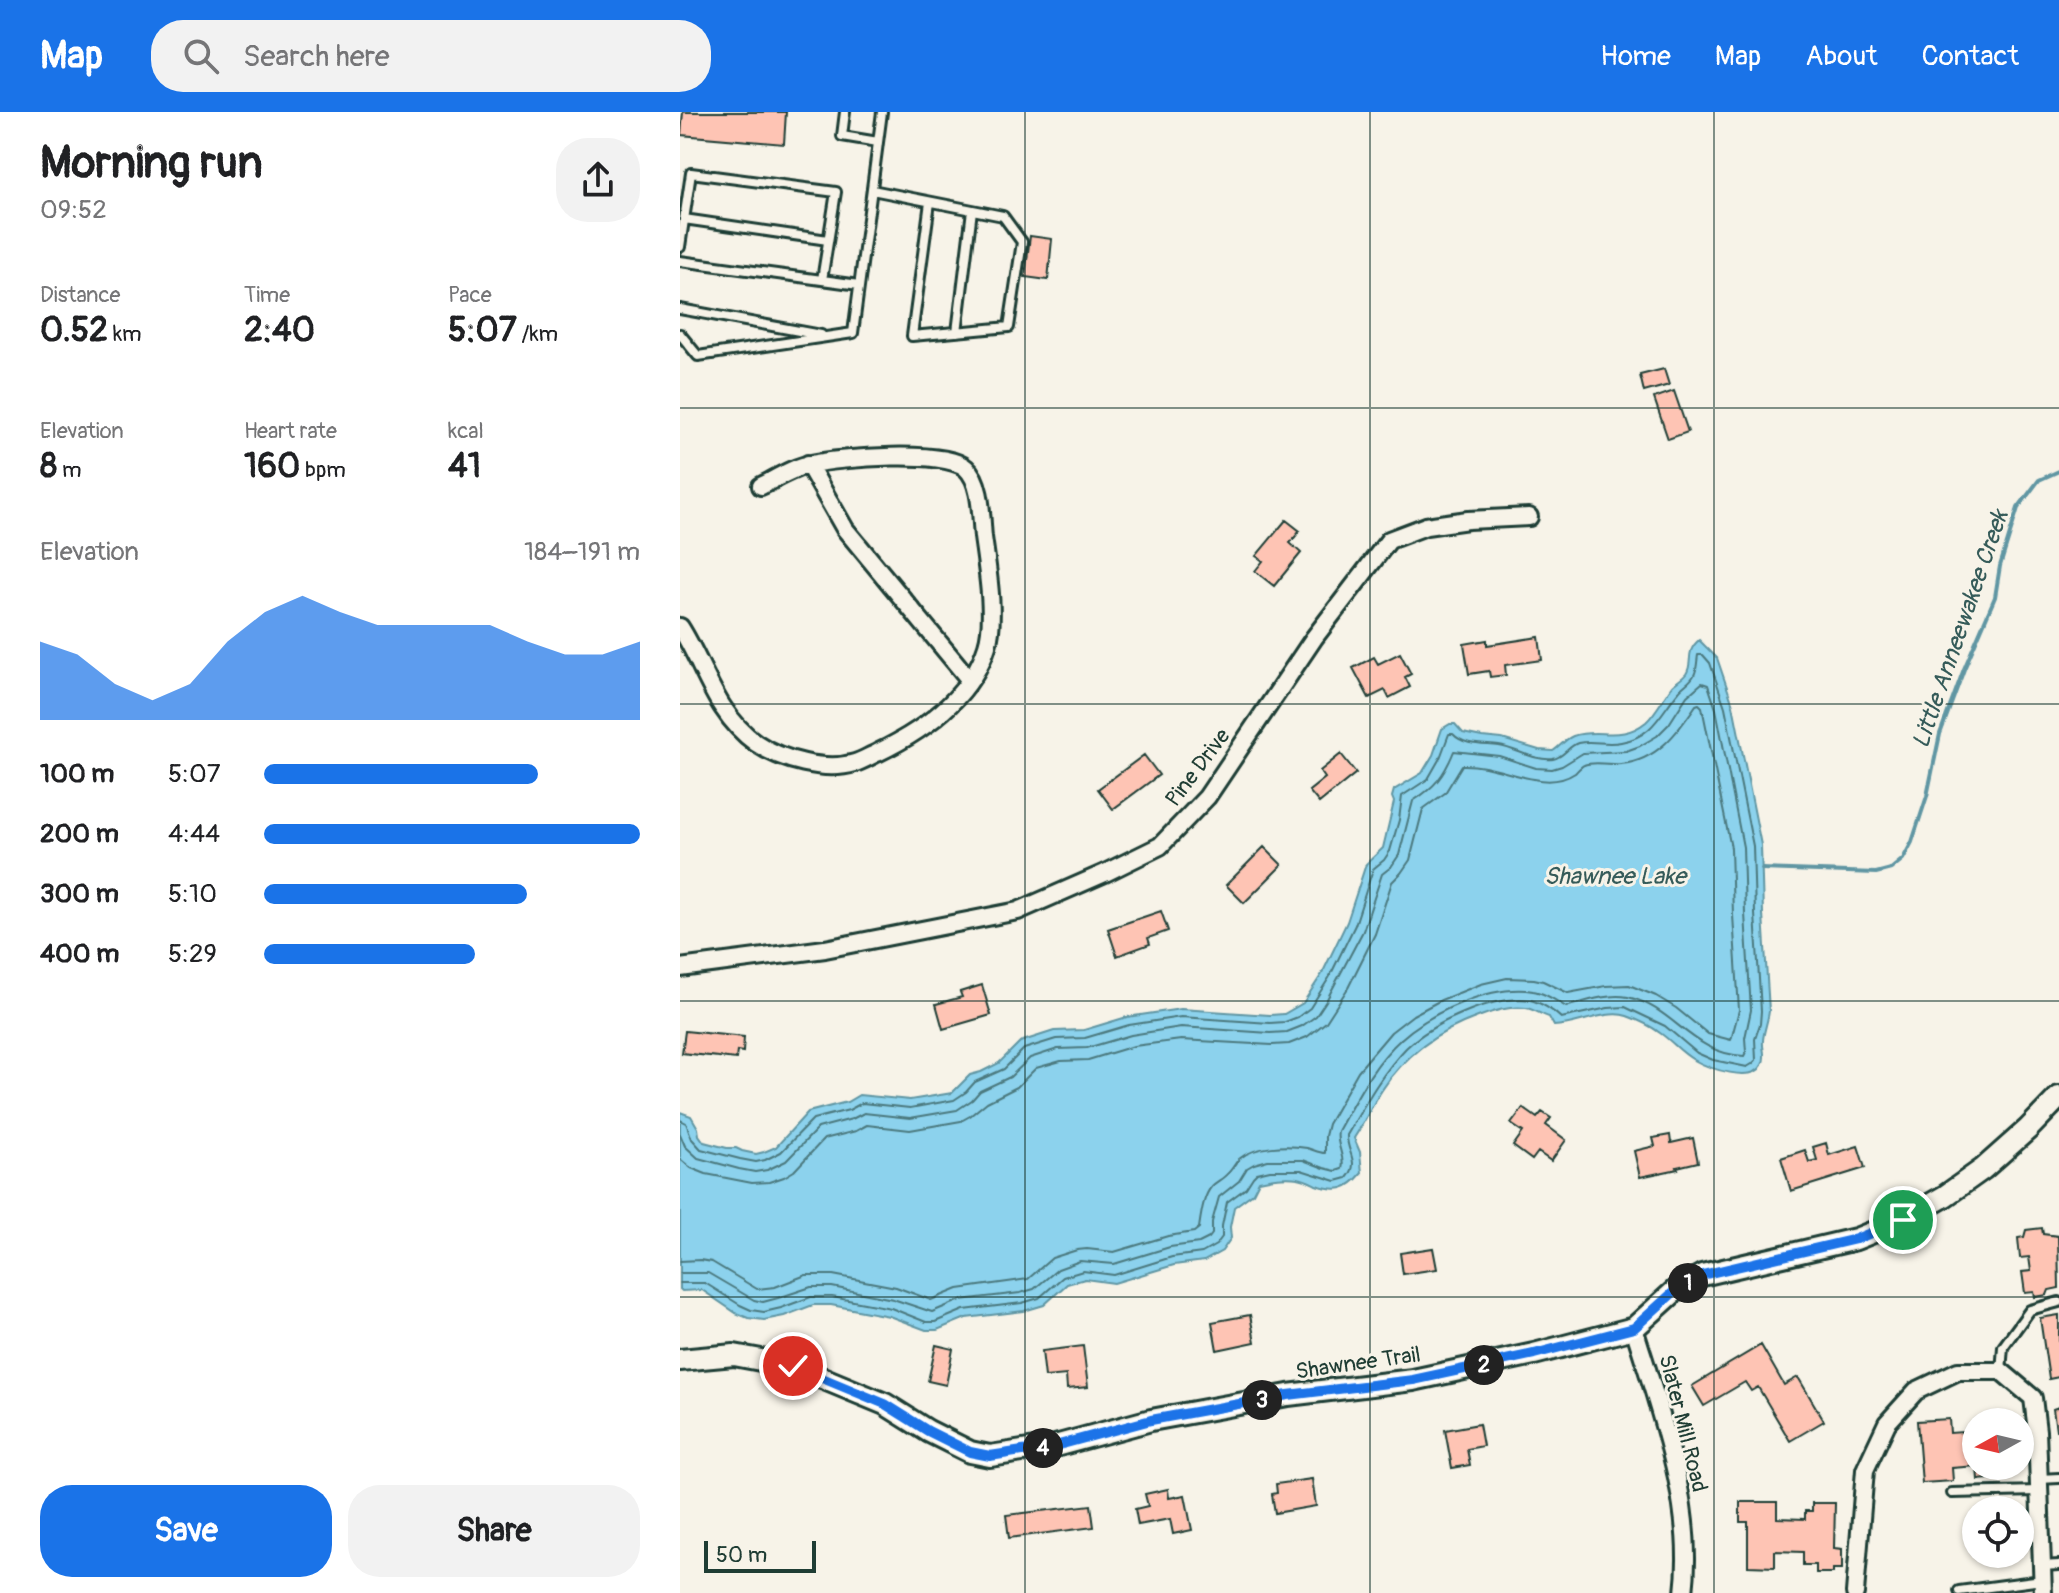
<!DOCTYPE html>
<html lang="en">
<head>
<meta charset="utf-8">
<style>
	body { margin:0; font-family:Pangolin,sans-serif; background:#f2f2f2; color:#202124; height:100vh; display:flex; flex-direction:column; font-size:30px; white-space:nowrap }
	* { box-sizing:border-box; margin:0 }
	p { font-size:26px; color:#757577 }
	.icon { flex:none; width:44px; height:44px; fill:none; stroke:currentColor; stroke-width:2; stroke-linecap:round; stroke-linejoin:round }
	.map { position:relative; flex:1; overflow:hidden }
	.side { display:flex; flex-direction:column; background:#fff; width:680px }
	.side>* { flex:none }
	.needle { width:52px; rotate:262deg }
	.fabs { position:absolute; left:1282px; top:1296px; display:grid; gap:16px }
	.fabs a { display:grid; place-items:center; width:72px; height:72px; border-radius:50%; background:#fff; box-shadow:0 2px 6px #0004; font-size:40px }
	.scale { position:absolute; left:24px; bottom:20px; width:112px; box-sizing:border-box; padding-left:8px; border:4px solid #1f3d34; border-top:0; font-size:22px; line-height:28px; white-space:nowrap; color:#1f3d34; -webkit-text-stroke:6px #f7f3e8; paint-order:stroke }
	.pin { position:absolute; display:grid; place-items:center; width:68px; height:68px; color:#fff; margin:-34px; border:4px solid #fff; border-radius:50%; box-shadow:0 2px 8px #0007 }
	.km { position:absolute; width:40px; height:40px; margin:-20px; border-radius:50%; background:#222; color:#fff; font-size:22px; line-height:40px; text-align:center }
	.round { display:grid; place-items:center; flex:none; width:84px; height:84px; border-radius:32px; background:#f2f2f2 }
	.head { display:flex; align-items:center; justify-content:space-between; height:136px; padding:0 40px }
	h1 { font-size:44px; font-weight:800; line-height:60px }
	.figures { display:grid; grid-template-columns:repeat(3,1fr); gap:12px; height:136px; padding:8px 40px }
	.figures div { display:grid; align-content:center }
	.figures b { font-size:34px; font-weight:800 }
	.figures small { font-size:22px; font-weight:400 }
	.figures p { font-size:22px }
	.chart { height:224px; padding:16px 40px }
	.chart p { display:flex; justify-content:space-between }
	.chart svg { width:100%; height:144px; margin-top:8px; fill:#1a73e8; opacity:.7 }
	.primary-button { display:flex; gap:16px; margin-top:auto; padding:16px 40px }
	.primary-button a { flex:1; height:92px; border-radius:32px; background:#1a73e8; color:#fff; font-size:32px; font-weight:800; line-height:92px; text-align:center }
	.primary-button a+a { background:#f2f2f2; color:#202124 }
	ul { padding:0 40px; list-style:none; font-size:26px }
	li { display:grid; grid-template-columns:128px 96px 1fr; align-items:center; height:60px }
	li i { height:20px; border-radius:10px; background:#1a73e8 }
	header { display:flex; align-items:center; gap:48px; box-sizing:border-box; height:112px; padding:0 40px; background:#1a73e8; color:#fff }
	header strong { font-size:38px }
	nav { display:flex; gap:44px; margin-inline-start:auto; font-size:28px }
	.search { width:560px; height:72px; background:#f2f2f2; display:flex; align-items:center; gap:20px; box-sizing:border-box; padding:0 28px; border-radius:32px; color:#757577; font-size:30px }
	main { display:flex; flex:1; min-height:0 }
	.map>svg:first-child { display:block }
	.water { fill:#8cd2ed; stroke:#6096a3; stroke-width:2 }
	.lines { fill:none; stroke-linecap:round; stroke-linejoin:round }
	.shore { stroke:#4b797e; stroke-width:2 }
	.stream { stroke:#6096a3; stroke-width:4 }
	.building { fill:#fec4b4; stroke:#1f3d34; stroke-width:2 }
	.service-casing { stroke:#1f3d34; stroke-width:14 }
	.minor-casing { stroke:#1f3d34; stroke-width:22 }
	.tertiary-casing { stroke:#1f3d34; stroke-width:26 }
	.service { stroke:#f7f3e8; stroke-width:8 }
	.minor { stroke:#f7f3e8; stroke-width:16 }
	.tertiary { stroke:#f7f3e8; stroke-width:20 }
	.route-casing { stroke:#fff; stroke-width:16 }
	.route { stroke:#1a73e8; stroke-width:10 }
	.grid { fill:none; stroke:#1f3d34; stroke-width:2; stroke-opacity:0.55 }
	.labels { text-anchor:middle; stroke-width:6; stroke-linejoin:round; paint-order:stroke }
	.street-label { font-size:22px; fill:#1f3d34; stroke:#f7f3e8 }
	.water-label { font-size:24px; font-style:italic; fill:#355b59; stroke:#f7f3e8 }
</style>
</head>
<body>
<header>
<strong>Map</strong>
<div class="search"><svg class="icon" aria-label="search" viewBox="0 0 24 24"><circle cx="10" cy="10" r="6"/><path d="M15 15l6 6"/></svg>Search here</div>
<nav><a>Home</a><a>Map</a><a>About</a><a>Contact</a></nav>
</header>
<main>
<section class="side">
<div class="head"><div><h1>Morning run</h1><p>09:52</p></div><a class="round"><svg class="icon" aria-label="share" viewBox="0 0 24 24"><path d="M12 15V3M7 8l5-5 5 5M5 13v7h14v-7"/></svg></a></div>
<div class="figures">
<div><p>Distance</p><b>0.52<small> km</small></b></div>
<div><p>Time</p><b>2:40</b></div>
<div><p>Pace</p><b>5:07<small> /km</small></b></div>
</div>
<div class="figures">
<div><p>Elevation</p><b>8<small> m</small></b></div>
<div><p>Heart rate</p><b>160<small> bpm</small></b></div>
<div><p>kcal</p><b>41</b></div>
</div>
<div class="chart"><p><span>Elevation</span>184–191 m</p>
<svg viewBox="0 0 160 44" preserveAspectRatio="none"><path d="M0 44V20L10 24L20 33L30 38L40 33L50 20L60 11L70 6L80 11L90 15L100 15L110 15L120 15L130 20L140 24L150 24L160 20V44z"/></svg>
</div>
<ul>
<li><b>100 m</b>5:07<i style="width:73%"></i></li>
<li><b>200 m</b>4:44<i style="width:100%"></i></li>
<li><b>300 m</b>5:10<i style="width:70%"></i></li>
<li><b>400 m</b>5:29<i style="width:56%"></i></li>
</ul>
<div class="primary-button"><a>Save</a><a>Share</a></div>
</section>
<div class="map">
<svg width="1379" height="1481" viewBox="0 0 1379 1481">
	<rect width="100%" height="100%" fill="#f7f3e8"/>
	<filter id="ink" filterUnits="userSpaceOnUse"><feTurbulence type="fractalNoise" baseFrequency=".0125" numOctaves="2"/><feDisplacementMap in="SourceGraphic" scale="16" xChannelSelector="R" yChannelSelector="G"/><feConvolveMatrix kernelMatrix="1 2 1 2 8 2 1 2 1" color-interpolation-filters="sRGB"/></filter>
	<g filter="url(#ink)">
		<path class="water" d="M1019 528 1037 546 1053 593 1081 733 1083 802 1089 899C1088 909 1083 921 1083 929 1082 937 1087 945 1082 953 1073 972 1028 956 1014 948 1001 941 992 929 980 921 971 914 958 908 947 904 926 897 896 914 874 914L869 905C861 903 854 897 846 896 829 894 814 899 798 905 759 919 725 942 702 978 692 993 684 1011 674 1026L680 1040 682 1061C668 1078 658 1080 636 1073 630 1070 625 1067 618 1066 605 1064 592 1066 579 1069L573 1081 554 1095 550 1115 551 1126 542 1139 524 1149 494 1153 434 1171 405 1167 387 1172 364 1193 344 1199 286 1206 257 1218H246L209 1204 151 1193H133L104 1204 84 1208 68 1206 56 1201 22 1178 2 1179 0 1177V1000L11 1004 18 1016 19 1023 24 1030 47 1036H56L62 1039 76 1042 84 1040 96 1035 128 1000 167 990 179 983 230 988 272 981 290 963 301 960 319 951 340 930 374 919 404 918 447 905 501 897 590 903 604 902 623 891 642 862 667 810 686 752 703 736 714 690 712 685 714 678 742 661 753 643 762 617 770 612H775L783 621 802 625 822 627 859 638 873 639C880 635 885 627 893 624 919 615 940 631 966 610 977 600 983 586 992 574 996 570 1002 567 1006 562 1014 550 1004 541 1019 528Z"/>
		<g class="lines">
			<path class="shore" d="M0 1008 6 1011 12 1027 21 1037 60 1047 76 1050 85 1048 101 1040 133 1007 169 998 182 991 230 996 274 988 286 980 295 970 324 957 344 937 376 927 405 926 449 913 501 905 590 911 605 910 618 905 630 896 649 866 675 813 693 757 704 748 710 739 719 708 722 684 748 667 760 646 769 622H773C784 634 804 632 819 634 837 637 854 649 873 647 884 645 888 634 898 631 912 628 927 633 941 630 973 625 981 600 999 579 1004 572 1012 570 1015 561 1017 556 1017 549 1018 543H1023L1030 551 1045 595 1073 734 1075 802 1081 899 1080 912 1075 927 1076 948 1072 952 1067 955 1033 948 1017 941 985 914 945 895 928 896 881 906C874 899 860 890 850 888 813 883 752 911 726 936 701 962 685 992 667 1023 666 1040 681 1050 667 1066L656 1069 621 1058H590L577 1061 573 1065 566 1076 547 1090 542 1114V1125L536 1133 522 1141 492 1145 434 1163 403 1159 383 1165 359 1186 342 1191 284 1198 255 1210H246L211 1196 152 1185H131L101 1196 84 1200 71 1198 60 1193 25 1171H0
				M0 1022 5 1034 18 1046 59 1057 75 1060 87 1058 106 1049 138 1016 172 1007 184 1001 230 1006 277 998 292 988 300 979 330 965 350 946 378 937 407 936 451 923 501 915 590 921 607 920 622 914 636 904 646 889 683 819 702 762 711 755 719 743 733 689C755 675 764 664 774 639L819 644 856 656 872 657 882 654 903 641 946 639 960 634 977 624 989 612 1007 584 1022 571 1028 573 1036 597 1063 735 1065 802 1071 898 1065 926 1066 940 1064 944C1012 942 994 896 948 885 928 881 904 890 886 895 877 889 863 880 853 879 812 872 751 900 721 927 693 952 676 987 658 1019 655 1033 666 1044 662 1057L656 1059 644 1056 623 1048H588L574 1052 567 1056 559 1069 539 1085 532 1110V1122L529 1126 519 1131 490 1135 434 1152 400 1149 378 1157 354 1177 340 1181 281 1188 252 1200 213 1187 152 1175H131L98 1186 83 1190 74 1188 28 1161H0
				M0 1047 11 1056 26 1062 72 1071 89 1070 104 1065 114 1059 144 1027 176 1019 187 1013 230 1018 281 1009 290 1004 307 990 337 975 356 956 381 949 408 948 454 934 501 928 592 933 609 932 627 925 646 910 668 876 695 822 712 770 721 761 730 748 743 697 765 681 782 653C806 652 830 663 854 667 868 670 883 669 895 661 898 658 901 654 904 653 912 649 932 653 941 652 977 649 998 620 1016 593L1019 592 1022 595 1051 736 1053 803 1059 898 1051 928 1028 922 996 896 976 884 949 873 926 874 888 881 863 869 854 867 827 866 801 872 761 888 733 903 711 920 678 959 648 1012 645 1024V1041C639 1041 634 1038 627 1036 608 1033 575 1033 559 1047 554 1052 552 1058 547 1062 543 1067 537 1069 532 1074 523 1084 521 1103 519 1116L514 1120 488 1124 434 1140 407 1137 397 1138 372 1146 348 1167 278 1177 251 1188 216 1175 153 1163H126L95 1175 77 1177 32 1150 20 1148 0 1149"/>
			<path class="stream" d="M1082 757 1196 761 1211 757 1223 747 1232 730 1247 684 1260 622 1284 557 1315 485 1320 454 1338 396 1359 368 1379 359"/>
		</g>
		<path class="building" d="M3 0H106L104 32 1 23Z
			M350 124 372 127 368 168 345 165Z
			M984 257 989 273 964 280 960 263Z
			M994 279 1008 320 988 327 974 286Z
			M606 408 620 419 610 431 621 441 594 474 575 459 583 449 576 444Z
			M859 525 862 548 825 553 826 563 810 565 809 559 789 562 784 532 807 528V533Z
			M720 541 731 562 725 565 730 575 709 586 705 578 689 586 673 556 694 545 698 552Z
			M661 642 676 661 639 691 629 679 645 666 640 659Z
			M464 643 479 663 433 697 418 677Z
			M584 735 602 753 564 791 546 773Z
			M481 799 488 819 468 826 470 832 437 844 428 817Z
			M302 873 311 903 263 917 256 892 282 885 280 880Z
			M5 919 64 925 63 940 57 939 56 947 2 941Z
			M843 996 857 1006 862 1000 871 1006 866 1013 886 1028 871 1049 858 1040 852 1048 833 1034 843 1020 831 1012Z
			M990 1023 991 1031 1013 1026 1018 1050 997 1055 998 1057 960 1065 954 1039 975 1034 973 1026Z
			M1146 1031 1149 1043 1178 1034 1185 1056 1111 1079 1101 1046 1125 1038 1129 1050 1137 1048 1133 1035Z
			M1362 1116 1363 1122 1378 1124 1379 1176 1369 1178 1367 1183 1355 1185 1354 1180 1345 1181 1342 1160 1351 1159 1349 1145 1340 1146 1338 1126 1344 1125 1346 1118Z
			M753 1136 757 1157 723 1162 720 1141Z
			M570 1203 575 1230 537 1238 532 1210Z
			M1379 1203V1265L1369 1267 1360 1206Z
			M256 1233 273 1237 266 1273 248 1269Z
			M1081 1233 1104 1273 1118 1265 1144 1309 1110 1329 1078 1275 1071 1279 1065 1270 1024 1294 1012 1274Z
			M403 1234 408 1275 387 1277 386 1263 365 1265 362 1239Z
			M1379 1295V1318H1376L1373 1297Z
			M1326 1301 1327 1307H1335L1336 1310H1298V1309L1309 1308V1302Z
			M1269 1307 1270 1321 1296 1319V1354H1329L1330 1365 1298 1368 1297 1354 1272 1356 1273 1369 1242 1371 1237 1309Z
			M799 1312 803 1334 787 1337 790 1353 772 1356 765 1318Z
			M632 1367 636 1394 595 1401 592 1382 597 1381 596 1372Z
			M488 1377 489 1386 505 1383 512 1418 493 1422 490 1407 458 1413 455 1397 468 1394 465 1382Z
			M1060 1390H1097V1406L1125 1407V1399H1132V1391H1155L1154 1436 1162 1437V1457H1153V1461H1136V1453H1123V1440L1095 1439V1455L1068 1454V1410H1060Z
			M411 1393 414 1415 329 1426 326 1403Z"/>
		<g class="lines">
			<defs>
				<path id="service" d="M165 0 162 24 198 30
					M192 78 323 104 342 130 329 215 232 224 250 90
					M4 107 148 128
					M0 135 11 61 156 80 142 168 0 149
					M142 168 179 173
					M0 197 141 223
					M277 220 292 98
					M0 222 18 244 173 221 202 0
					M1321 1259 1323 1235 1350 1198 1379 1190
					M1359 1367 1379 1366
					M1272 1381 1359 1379
					M1362 1454 1379 1453
					M1279 1479 1362 1468"/>
				<path id="minor" d="M128 352 165 417 289 567
					M0 515C25 554 35 602 76 631 101 648 145 660 175 651 182 649 190 644 197 641 243 619 291 585 307 534 316 506 307 455 303 425 301 406 302 370 286 356 265 337 160 346 131 352 114 355 97 366 81 374
					M0 856 145 837 338 799 425 761 480 734 527 685 634 526 709 428 746 414 788 408 849 405
					M954 1216C980 1300 1015 1393 1004 1481
					M1175 1481 1185 1358 1207 1311 1236 1279 1278 1259H1321L1353 1286 1357 1319 1363 1481"/>
				<path id="tertiary" d="M0 1248 54 1243 113 1254 205 1292 248 1319 290 1340 310 1344 375 1334 471 1308 608 1283 733 1268 854 1242 954 1216 997 1177 1022 1163 1176 1127 1223 1108 1265 1084 1303 1057 1348 1017 1379 985"/>
			</defs>
			<use href="#service" class="service-casing"/>
			<use href="#minor" class="minor-casing"/>
			<use href="#tertiary" class="tertiary-casing"/>
			<use href="#service" class="service"/>
			<use href="#minor" class="minor"/>
			<use href="#tertiary" class="tertiary"/>
		</g>
	</g>
	<g class="lines" filter="url(#ink)">
		<defs>
			<path id="route" d="M113 1254 205 1292 248 1319 290 1340 310 1344 375 1334 471 1308 608 1283 733 1268 854 1242 954 1216 997 1177 1022 1163 1176 1127 1223 1108"/>
		</defs>
		<use href="#route" class="route-casing"/>
		<use href="#route" class="route"/>
	</g>
	<path class="grid" d="M345 0V1481M690 0V1481M1034 0V1481M0 296H1379M0 592H1379M0 889H1379M0 1185H1379"/>
	<g class="labels">
		<g class="street-label">
			<text transform="translate(517 655) rotate(-53)" y="8">Pine Drive</text>
			<text transform="translate(678 1250) rotate(-8)" y="8">Shawnee Trail</text>
			<text transform="translate(1004 1311) rotate(76)" y="8">Slater Mill Road</text>
		</g>
		<g class="water-label">
			<text transform="translate(1280 517) rotate(-71)" y="8">Little Anneewakee Creek</text>
			<text x="935" y="772">Shawnee Lake</text>
		</g>
	</g>
</svg>
<div class="fabs">
<a><svg class="needle" viewBox="-14 -14 28 28"><path d="M0-13l5 13h-10z" fill="#e53935"/><path d="M0 13l5-13h-10z" fill="#757577"/></svg></a>
<a><svg class="icon" aria-label="locate" viewBox="0 0 24 24"><circle cx="12" cy="12" r="6"/><path d="M12 2v4M12 18v4M2 12h4M18 12h4"/></svg></a>
</div>
<div class="scale">50 m</div>
<div class="pin" style="left:1223px;top:1108px;background:#1e9e55"><svg class="icon" aria-label="arrive" viewBox="0 0 24 24"><path d="M6 21V4h12l-3 4 3 4H6"/></svg></div>
<div class="pin" style="left:113px;top:1254px;background:#d93025"><svg class="icon" aria-label="check" viewBox="0 0 24 24"><path d="M5 12l5 5 9-10"/></svg></div>
<b class="km" style="left:1008px;top:1171px">1</b>
<b class="km" style="left:804px;top:1253px">2</b>
<b class="km" style="left:582px;top:1288px">3</b>
<b class="km" style="left:363px;top:1336px">4</b>
</div>
</main>
</body>
</html>
